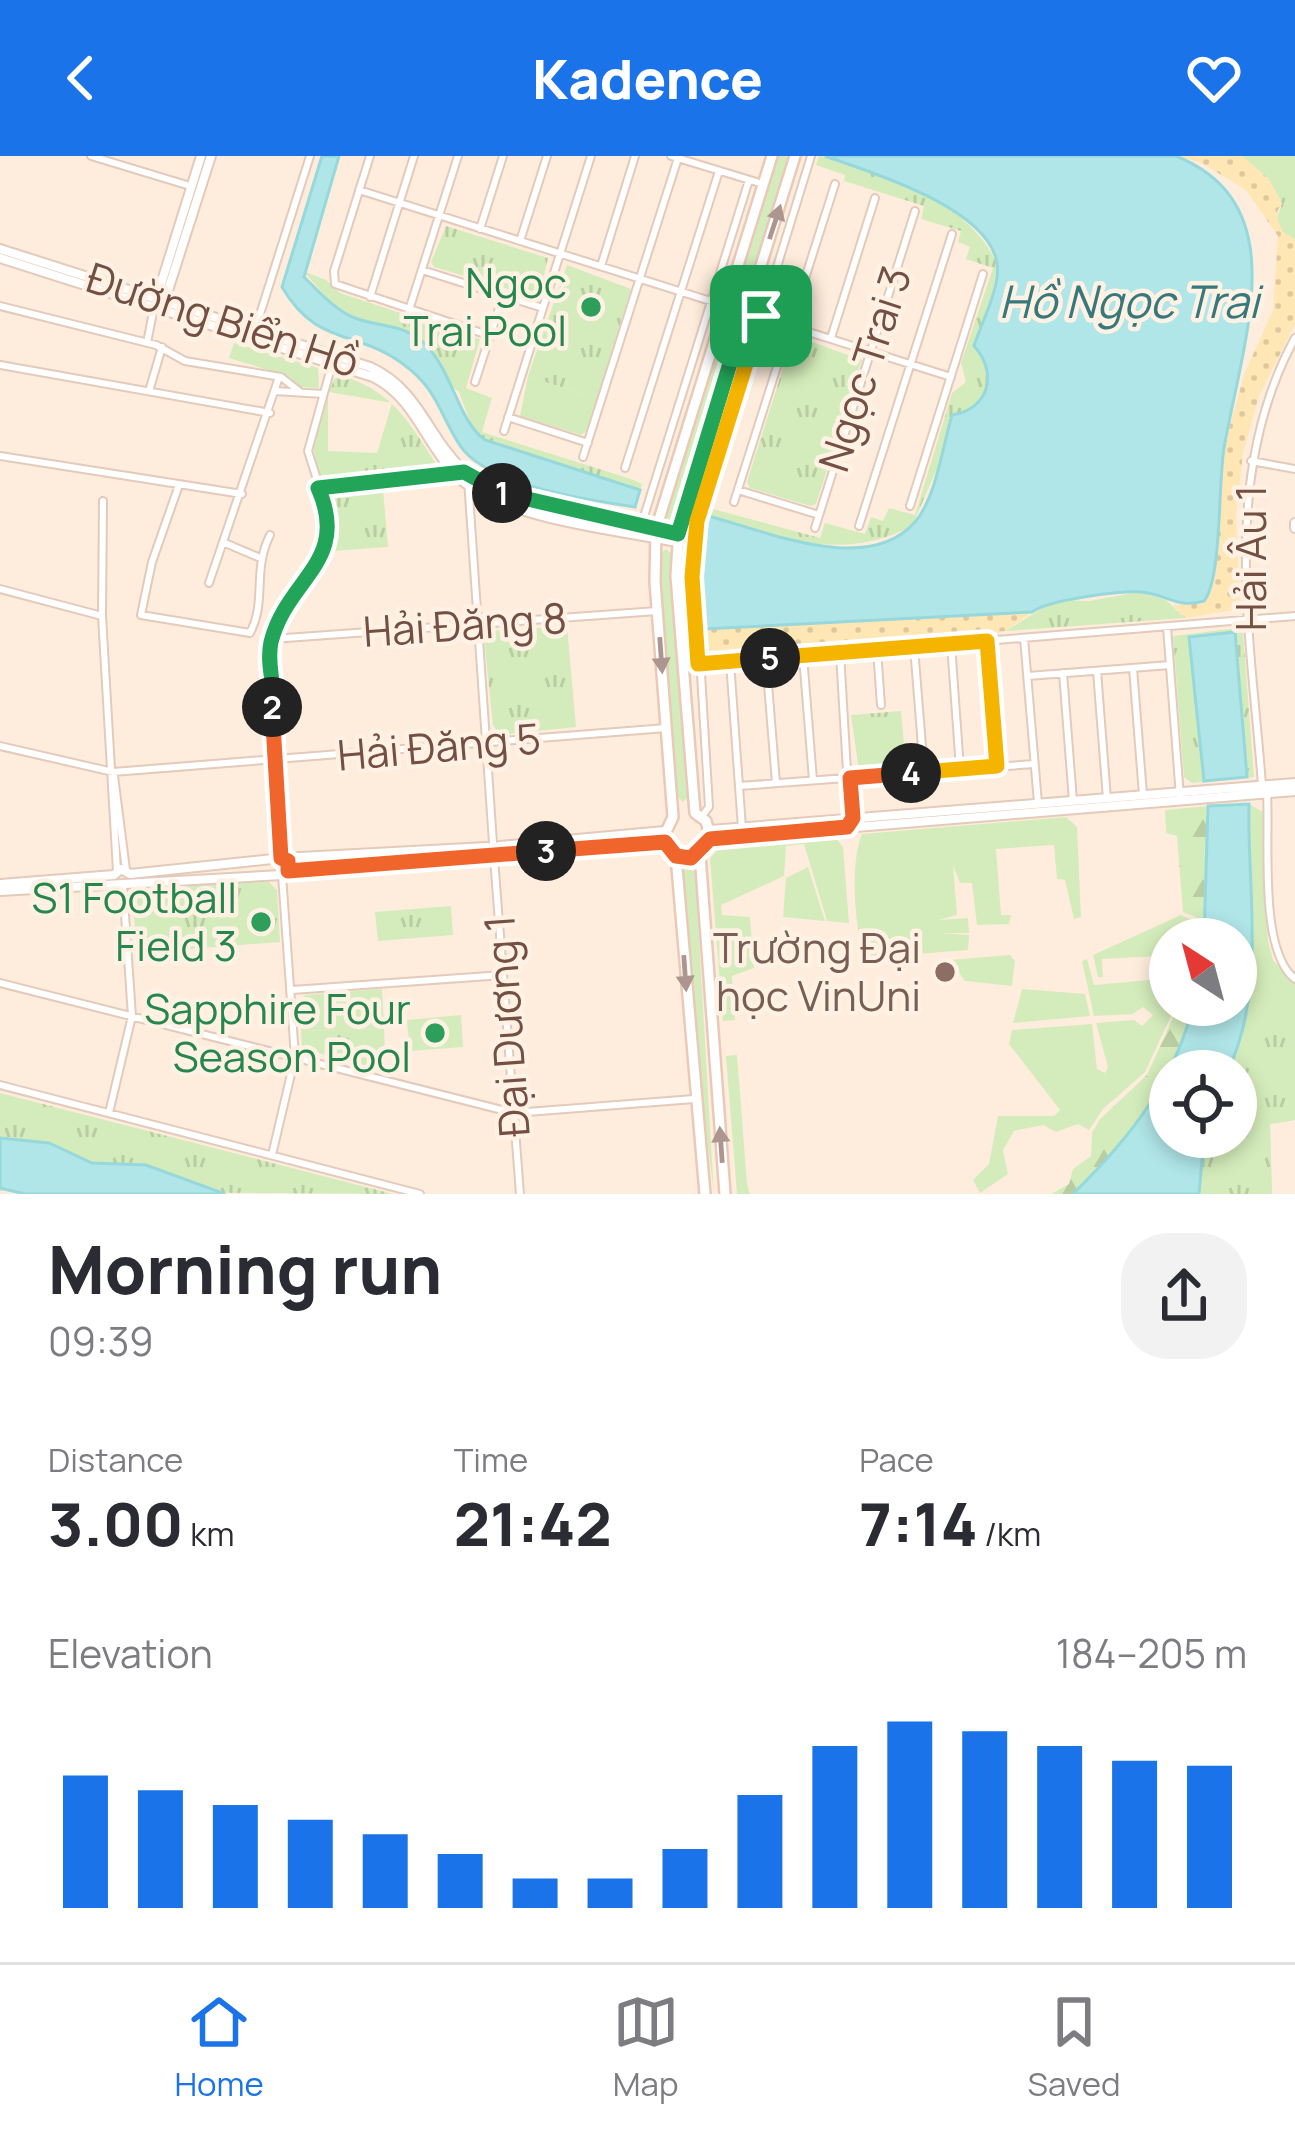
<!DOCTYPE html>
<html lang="en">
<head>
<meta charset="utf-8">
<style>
	body { margin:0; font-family:Manrope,sans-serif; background:#f2f2f3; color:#2b2b33; height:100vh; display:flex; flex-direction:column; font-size:45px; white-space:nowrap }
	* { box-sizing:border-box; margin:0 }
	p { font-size:39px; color:#7c7c81 }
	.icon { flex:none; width:66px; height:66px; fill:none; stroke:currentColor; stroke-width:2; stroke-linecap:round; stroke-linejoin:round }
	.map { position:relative; height:1038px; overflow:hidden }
	.sheet { display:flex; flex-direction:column; background:#fff; flex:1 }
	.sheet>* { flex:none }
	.needle { width:78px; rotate:324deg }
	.tools { position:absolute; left:1149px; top:762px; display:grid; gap:24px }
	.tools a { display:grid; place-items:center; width:108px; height:108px; border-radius:50%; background:#fff; box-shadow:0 6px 18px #0003; font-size:60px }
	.pin { position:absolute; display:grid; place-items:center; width:102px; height:102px; color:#fff; margin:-51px; border-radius:24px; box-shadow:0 6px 18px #0006 }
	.km { position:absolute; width:60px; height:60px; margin:-30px; border-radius:50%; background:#222; color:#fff; font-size:33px; line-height:60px; text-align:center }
	.round { display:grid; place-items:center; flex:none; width:126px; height:126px; border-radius:48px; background:#f2f2f3 }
	.overview { display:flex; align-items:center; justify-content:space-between; height:204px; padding:0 48px }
	h1 { font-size:66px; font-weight:800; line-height:90px }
	.stats { display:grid; grid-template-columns:repeat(3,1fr); gap:18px; height:204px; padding:12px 48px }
	.stats div { display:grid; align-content:center }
	.stats b { font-size:60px; font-weight:800 }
	.stats small { font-size:33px; font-weight:400 }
	.stats p { font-size:33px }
	.chart { height:336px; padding:24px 48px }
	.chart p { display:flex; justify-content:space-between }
	.chart svg { width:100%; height:216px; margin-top:12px; stroke:#1a73e8; stroke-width:6 }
	header { display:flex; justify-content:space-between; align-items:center; height:156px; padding:0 48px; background:#1a73e8; color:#fff; font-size:54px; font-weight:800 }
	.tab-bar { display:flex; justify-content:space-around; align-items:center; height:168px; border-top:3px solid #e1e1e2; background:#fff; font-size:33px; color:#7c7c81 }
	.tab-bar a { display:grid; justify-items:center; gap:6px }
	.tab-bar .current { color:#1a73e8 }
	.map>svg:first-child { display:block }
	.green { fill:#d4ecbb }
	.forest { fill:url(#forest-firs) }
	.sand { fill:url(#sand-dots) }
	.park { fill:url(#park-tufts) }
	.water { fill:#b0e6e8; stroke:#96d8db; stroke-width:3 }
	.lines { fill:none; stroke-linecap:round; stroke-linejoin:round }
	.minor-casing { stroke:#e4cabb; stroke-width:10 }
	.tertiary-casing { stroke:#e4cabb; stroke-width:12 }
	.secondary-casing { stroke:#eac9b8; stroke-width:14 }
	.minor { stroke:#fff; stroke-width:6 }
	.tertiary { stroke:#fff; stroke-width:8 }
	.secondary { stroke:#fff; stroke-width:9 }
	.oneway { fill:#ac968f }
	.split-1-casing { stroke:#fff; stroke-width:24 }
	.split-2-casing { stroke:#fff; stroke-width:24 }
	.split-3-casing { stroke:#fff; stroke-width:24 }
	.split-4-casing { stroke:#fff; stroke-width:24 }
	.split-5-casing { stroke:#fff; stroke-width:24 }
	.split-6-casing { stroke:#fff; stroke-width:24 }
	.split-1 { stroke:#22a559; stroke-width:15 }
	.split-2 { stroke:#22a559; stroke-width:15 }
	.split-3 { stroke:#f0652b; stroke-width:15 }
	.split-4 { stroke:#f0652b; stroke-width:15 }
	.split-5 { stroke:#f5b400; stroke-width:15 }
	.split-6 { stroke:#f5b400; stroke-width:15 }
	.leisure-dot { fill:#2e9e5b; stroke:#fff2e4; stroke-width:4.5 }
	.education-dot { fill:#8d6e63; stroke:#fff2e4; stroke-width:4.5 }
	.labels { text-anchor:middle; stroke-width:9; stroke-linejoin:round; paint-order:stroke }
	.leisure-label { font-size:42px; fill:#27864d; stroke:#fff2e4; text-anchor:end }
	.street-label { font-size:42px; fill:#745044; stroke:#fff2e4 }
	.education-label { font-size:42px; fill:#785e54; stroke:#fff2e4; text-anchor:end }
	.water-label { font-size:45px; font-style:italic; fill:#37787c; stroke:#fff2e4 }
</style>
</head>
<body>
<header><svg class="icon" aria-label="back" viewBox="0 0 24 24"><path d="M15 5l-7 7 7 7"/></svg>Kadence<svg class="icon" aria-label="heart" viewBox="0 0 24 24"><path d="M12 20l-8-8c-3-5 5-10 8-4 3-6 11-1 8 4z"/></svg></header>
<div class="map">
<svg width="1295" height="1038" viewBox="0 0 1295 1038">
	<defs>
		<pattern id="forest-firs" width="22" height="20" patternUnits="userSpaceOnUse" patternTransform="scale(3)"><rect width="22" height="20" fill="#d4ecbb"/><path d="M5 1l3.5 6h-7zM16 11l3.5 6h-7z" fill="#b9cca2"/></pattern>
		<pattern id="sand-dots" width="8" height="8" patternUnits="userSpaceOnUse" patternTransform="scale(3)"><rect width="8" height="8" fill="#ffe6b5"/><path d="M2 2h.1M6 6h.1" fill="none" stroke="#dec79d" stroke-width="1.8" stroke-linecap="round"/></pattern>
		<pattern id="park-tufts" width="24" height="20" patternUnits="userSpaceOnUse" patternTransform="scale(3)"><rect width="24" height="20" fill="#d4ecbb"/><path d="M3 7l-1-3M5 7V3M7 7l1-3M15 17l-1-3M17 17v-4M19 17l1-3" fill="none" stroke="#b9cca2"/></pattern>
	</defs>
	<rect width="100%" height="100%" fill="#feeddc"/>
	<path class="green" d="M777 0H791L747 136 740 139 736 132Z
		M731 166 736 173 672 367 665 360 670 341 721 177Z
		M750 171 753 176 693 370 690 502 682 417 686 369Z
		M234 187 318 212 319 232 299 231 288 220 229 202Z
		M528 220 597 243 587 275 581 279 520 260Z
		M666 393 673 399 689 640 683 646 676 639 660 428V398Z
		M1249 648 1263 656 1268 785 1273 804 1295 828V964L1270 968 1272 1038H1199L1204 981H1236V915H1228C1266 830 1248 739 1249 648Z
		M1066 661 1077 671 1081 761 1074 763 1065 724 1057 723 1054 689 996 693 1001 759H1011L1009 768 977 769 972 727H960L953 709 957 759 939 764 968 762 969 777H940L969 779 968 794 864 802C854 766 850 708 862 678Z
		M834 680 843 691 849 767 827 765 804 688 786 690 784 720 721 749 722 759 750 761 754 812 732 820 735 864 723 865 710 702 722 689Z
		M688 711 695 716 714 1038 696 894 682 716Z
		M808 711 825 765 783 761 786 722Z
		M1181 759 1193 765 1192 783H1170V849H1176L1145 916 1103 953 1089 974 1078 968 1056 976 1043 969 1014 975 1003 994 1008 1018 980 1037 973 1024 989 1008 998 960H1054L1060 954 1009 888 1012 874 1092 868 1097 913 1105 917 1108 911 1096 867 1134 864 1142 870 1153 859 1143 851 1133 858 1094 860 1082 805 1087 803 1094 829 1161 823 1159 800 1102 803 1103 821H1098L1093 799Z
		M1010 799 1015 805 1012 830 965 825 950 804Z
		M382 833 384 873 301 875 299 845 305 839Z
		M1022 833 1085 838 1090 860 1013 867Z
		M461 859 463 891 410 895 407 864Z
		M737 899 747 1028 750 1038H737L726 900Z"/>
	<path class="forest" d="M1208 650 1204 783H1195L1196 761 1183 756 1177 680 1166 677 1165 654Z
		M1179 849H1193C1175 926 1128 984 1073 1038H1051L1069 1028 1073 1013 1091 1000 1092 977 1100 963 1147 919Z"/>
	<path class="sand" d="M1176 0H1242L1268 22 1282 47 1277 56 1295 83V168L1259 240 1243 297 1236 359 1240 453 1185 462 1173 449H1190L1214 422 1224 291 1244 219 1273 154 1278 80 1246 34 1200 6Z
		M1011 453 1032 456 1006 475 715 499 703 494 701 474Z"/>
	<path class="park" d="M819 0C876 6 976 51 997 109L984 200 987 232 979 247 961 258 912 370C841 407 778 382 706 359L709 352 820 382 825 367 865 378 871 361 883 365 889 352 915 359 952 237 966 226 961 207 993 112 966 103 970 91 958 86 961 75 921 63 924 50 844 25 845 19 816 9Z
		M1242 0H1295V83L1283 76 1277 62 1282 47 1268 22Z
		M446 70 548 102 539 142 434 111 431 106Z
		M567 109 631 133 597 243 528 220Z
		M303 115 326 124 340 137 480 183 466 232 492 242 482 276 631 323 642 328 640 334 485 284 472 271 459 236 364 165 335 151Z
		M798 181 862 204 816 348 810 350 750 332 747 326 792 184Z
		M343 220C393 236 409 266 436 308L432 317 328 326 318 319 313 289 328 240V295L377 297 392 247 329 236 334 223Z
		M383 333 388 391 331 395V337Z
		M1139 436 1166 444 1185 462 1006 475 1055 444 1089 445Z
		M567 470 576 571 499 579 493 569 484 482 491 475Z
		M1238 472 1243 477 1254 621 1192 627 1184 621 1173 480Z
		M901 555 906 611 859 615 851 559Z
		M266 723 277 734 280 786 137 797 132 734Z
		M451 750 453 779 378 785 375 756Z
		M1252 846 1295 852V932L1288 965 1270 968 1272 1038H1199L1204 981H1236V915H1228Z
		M384 873 386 917 302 892 301 875Z
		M0 937 393 1038 0 1035Z"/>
	<path class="water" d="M322 0H339L304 121C318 135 336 155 355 162 382 172 403 167 425 188 453 216 458 265 485 284L640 334 635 351C589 344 489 330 461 291 440 260 438 233 403 208 356 173 317 191 282 131Z
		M825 0H1176C1295 48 1244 179 1224 292 1218 327 1222 423 1204 445 1176 453 1167 438 1141 436 1120 435 1050 443 1032 456L704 473 701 400 708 360C764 374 867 421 915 366 936 342 943 289 952 259 990 253 998 216 974 190 981 167 1001 131 997 107 988 51 870 16 825 0Z
		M1235 476 1247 621 1204 625 1189 481Z
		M1249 648C1247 739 1267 830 1228 915H1170V981H1204L1199 1038H1073C1128 984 1175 926 1193 849H1236V783H1204L1208 650Z
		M0 982 49 987 92 1007 146 1009 225 1038H25L0 1032Z"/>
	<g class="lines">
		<defs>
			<path id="minor" d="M91 0 190 30
				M370 0 334 115 335 128 491 180
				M671 0 763 28
				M359 34 951 221
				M480 73 503 0
				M520 85 547 0
				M601 110 635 0
				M422 114 543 152
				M370 141 414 0
				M0 150 156 189 185 205 281 221 299 235
				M409 154 458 0
				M255 174 310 0
				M831 182 875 42
				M147 187 154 151
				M0 209 270 257
				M475 226 503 140
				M150 232 162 191
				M275 235 323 238
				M508 261 588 287
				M504 275 591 0
				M0 300 242 338
				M583 301 678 2
				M1251 305 1295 313
				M625 312 719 15
				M468 324 493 687
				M179 329 152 406 141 459 250 477C267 445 252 415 270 379
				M318 332 456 321
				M738 334 819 359
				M103 345 102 460 117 715
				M734 346 835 28
				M910 350 983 118
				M641 370 749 24
				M859 370 952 78
				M815 372 915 55
				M225 387 258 401
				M209 427 279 221
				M0 433 102 460
				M1167 471 1180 641
				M1024 482 1038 647
				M272 483 657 455
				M987 485 997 610
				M951 488 960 613
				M914 491 924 615
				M877 494 881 549
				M840 497 850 666
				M803 500 813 624
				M766 503 776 627
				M730 506 742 672
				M684 509 1295 460
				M1133 512 1143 639
				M1097 515 1107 643
				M1063 517 1073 645
				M1028 520 1170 509
				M0 590 113 616 666 572
				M114 620 126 714
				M1262 629C1251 480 1219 321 1295 182
				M739 630 1034 608
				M1267 637C1270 683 1258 794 1295 823
				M702 660 709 651 693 385 811 0
				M281 702 270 563 274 534 268 510 280 464 327 385 328 358 308 295 332 208
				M494 702 520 1038
				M0 827 514 957 694 943
				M292 834 503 819
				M0 929 420 1038
				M109 957 132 860 123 730
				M272 999 295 901 282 719"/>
			<path id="tertiary" d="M0 93 370 211C419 233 427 280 463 314 504 354 621 366 678 378
				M0 102 373 221C415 242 425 287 456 319 499 363 617 374 677 386
				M156 144 201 0
				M164 147 211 0
				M1295 367V372
				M710 674 1295 627
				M710 683 1295 635
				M500 690 665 675
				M0 728 114 719 121 713 130 718 282 702 486 691
				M0 735 282 719 665 686"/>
			<path id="secondary" d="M705 1038 676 700 664 680 673 661 655 426 656 373 772 0
				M725 1038 700 699 710 680 706 665 695 657 676 420 679 373 795 0"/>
		</defs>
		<use href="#minor" class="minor-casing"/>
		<use href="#tertiary" class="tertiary-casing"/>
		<use href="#secondary" class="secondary-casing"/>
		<use href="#minor" class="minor"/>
		<use href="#tertiary" class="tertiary"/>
		<use href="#secondary" class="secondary"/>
	</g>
	<defs><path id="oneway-solid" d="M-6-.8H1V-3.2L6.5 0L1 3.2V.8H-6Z" transform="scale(3)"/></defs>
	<g class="oneway">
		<use href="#oneway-solid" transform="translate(775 66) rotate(-72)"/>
		<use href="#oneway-solid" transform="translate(661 499) rotate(86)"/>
		<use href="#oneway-solid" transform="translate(685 817) rotate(86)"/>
		<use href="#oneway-solid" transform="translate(721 989) rotate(-94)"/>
	</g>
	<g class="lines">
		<defs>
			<path id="split-1" d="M502 337 678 378 746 155 761 160"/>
			<path id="split-2" d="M272 551C276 528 266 510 271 486 287 422 351 406 318 332L464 316 502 337"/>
			<path id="split-3" d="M272 551 281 702 288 705V715L546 695"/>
			<path id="split-4" d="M546 695 665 686 676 700 691 702 710 683 847 671 853 662 850 622 911 617"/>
			<path id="split-5" d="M770 502 987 485 997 610 911 617"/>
			<path id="split-6" d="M761 160 697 365 692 421 698 508 770 502"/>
		</defs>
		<use href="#split-1" class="split-1-casing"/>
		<use href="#split-2" class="split-2-casing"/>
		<use href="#split-3" class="split-3-casing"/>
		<use href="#split-4" class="split-4-casing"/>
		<use href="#split-5" class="split-5-casing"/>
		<use href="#split-6" class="split-6-casing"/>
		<use href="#split-1" class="split-1"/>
		<use href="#split-2" class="split-2"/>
		<use href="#split-3" class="split-3"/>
		<use href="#split-4" class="split-4"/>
		<use href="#split-5" class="split-5"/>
		<use href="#split-6" class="split-6"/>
	</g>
	<g class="leisure-dot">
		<circle cx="591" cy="151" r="12"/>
		<circle cx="261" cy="766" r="12"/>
		<circle cx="435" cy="877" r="12"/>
	</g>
	<circle class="education-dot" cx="945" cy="816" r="12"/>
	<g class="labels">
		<g class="leisure-label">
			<text x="567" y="142">Ngoc<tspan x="567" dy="48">Trai Pool</tspan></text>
			<text x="237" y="757">S1 Football<tspan x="237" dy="48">Field 3</tspan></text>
			<text x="411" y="868">Sapphire Four<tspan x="411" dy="48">Season Pool</tspan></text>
		</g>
		<g class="street-label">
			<text transform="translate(223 164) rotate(18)" y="15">Đường Biển Hồ</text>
			<text transform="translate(865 213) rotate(-72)" y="15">Ngọc Trai 3</text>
			<text transform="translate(1251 402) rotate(-90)" y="15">Hải Âu 1</text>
			<text transform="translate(465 469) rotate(-4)" y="15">Hải Đăng 8</text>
			<text transform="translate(439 591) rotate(-5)" y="15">Hải Đăng 5</text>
			<text transform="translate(507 870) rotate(-94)" y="15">Đại Dương 1</text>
		</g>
		<g class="education-label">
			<text x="921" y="807">Trường Đại<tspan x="921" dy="48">học VinUni</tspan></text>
		</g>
		<g class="water-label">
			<text x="1129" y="162">Hồ Ngọc Trai</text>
		</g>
	</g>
</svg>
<div class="tools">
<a><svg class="needle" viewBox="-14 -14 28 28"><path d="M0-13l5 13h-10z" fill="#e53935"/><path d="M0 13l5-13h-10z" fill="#7c7c81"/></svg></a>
<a><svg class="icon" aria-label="locate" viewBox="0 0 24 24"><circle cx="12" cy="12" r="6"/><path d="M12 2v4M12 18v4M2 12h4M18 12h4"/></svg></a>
</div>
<div class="pin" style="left:761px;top:160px;background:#1e9e55"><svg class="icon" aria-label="arrive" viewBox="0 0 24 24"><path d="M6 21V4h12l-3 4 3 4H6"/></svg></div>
<b class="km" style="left:502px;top:337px">1</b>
<b class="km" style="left:272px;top:551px">2</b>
<b class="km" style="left:546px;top:695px">3</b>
<b class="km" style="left:911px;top:617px">4</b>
<b class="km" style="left:770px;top:502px">5</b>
</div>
<section class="sheet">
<div class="overview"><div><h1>Morning run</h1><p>09:39</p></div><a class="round"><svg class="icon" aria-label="share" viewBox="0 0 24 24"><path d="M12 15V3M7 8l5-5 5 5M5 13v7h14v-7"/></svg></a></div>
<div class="stats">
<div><p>Distance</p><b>3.00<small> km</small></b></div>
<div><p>Time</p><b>21:42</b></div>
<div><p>Pace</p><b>7:14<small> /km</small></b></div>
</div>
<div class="chart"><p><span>Elevation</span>184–205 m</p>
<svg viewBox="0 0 160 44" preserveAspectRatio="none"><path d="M5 44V17M15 44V20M25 44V23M35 44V26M45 44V29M55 44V33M65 44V38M75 44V38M85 44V32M95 44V21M105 44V11M115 44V6M125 44V8M135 44V11M145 44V14M155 44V15"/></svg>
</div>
</section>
<nav class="tab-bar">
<a class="current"><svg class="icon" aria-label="home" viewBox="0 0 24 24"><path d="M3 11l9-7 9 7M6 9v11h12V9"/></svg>Home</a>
<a><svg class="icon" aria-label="map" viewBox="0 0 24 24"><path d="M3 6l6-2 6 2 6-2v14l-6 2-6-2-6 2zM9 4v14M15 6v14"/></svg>Map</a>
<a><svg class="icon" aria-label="saved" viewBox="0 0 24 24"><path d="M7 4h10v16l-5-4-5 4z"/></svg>Saved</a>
</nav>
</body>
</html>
